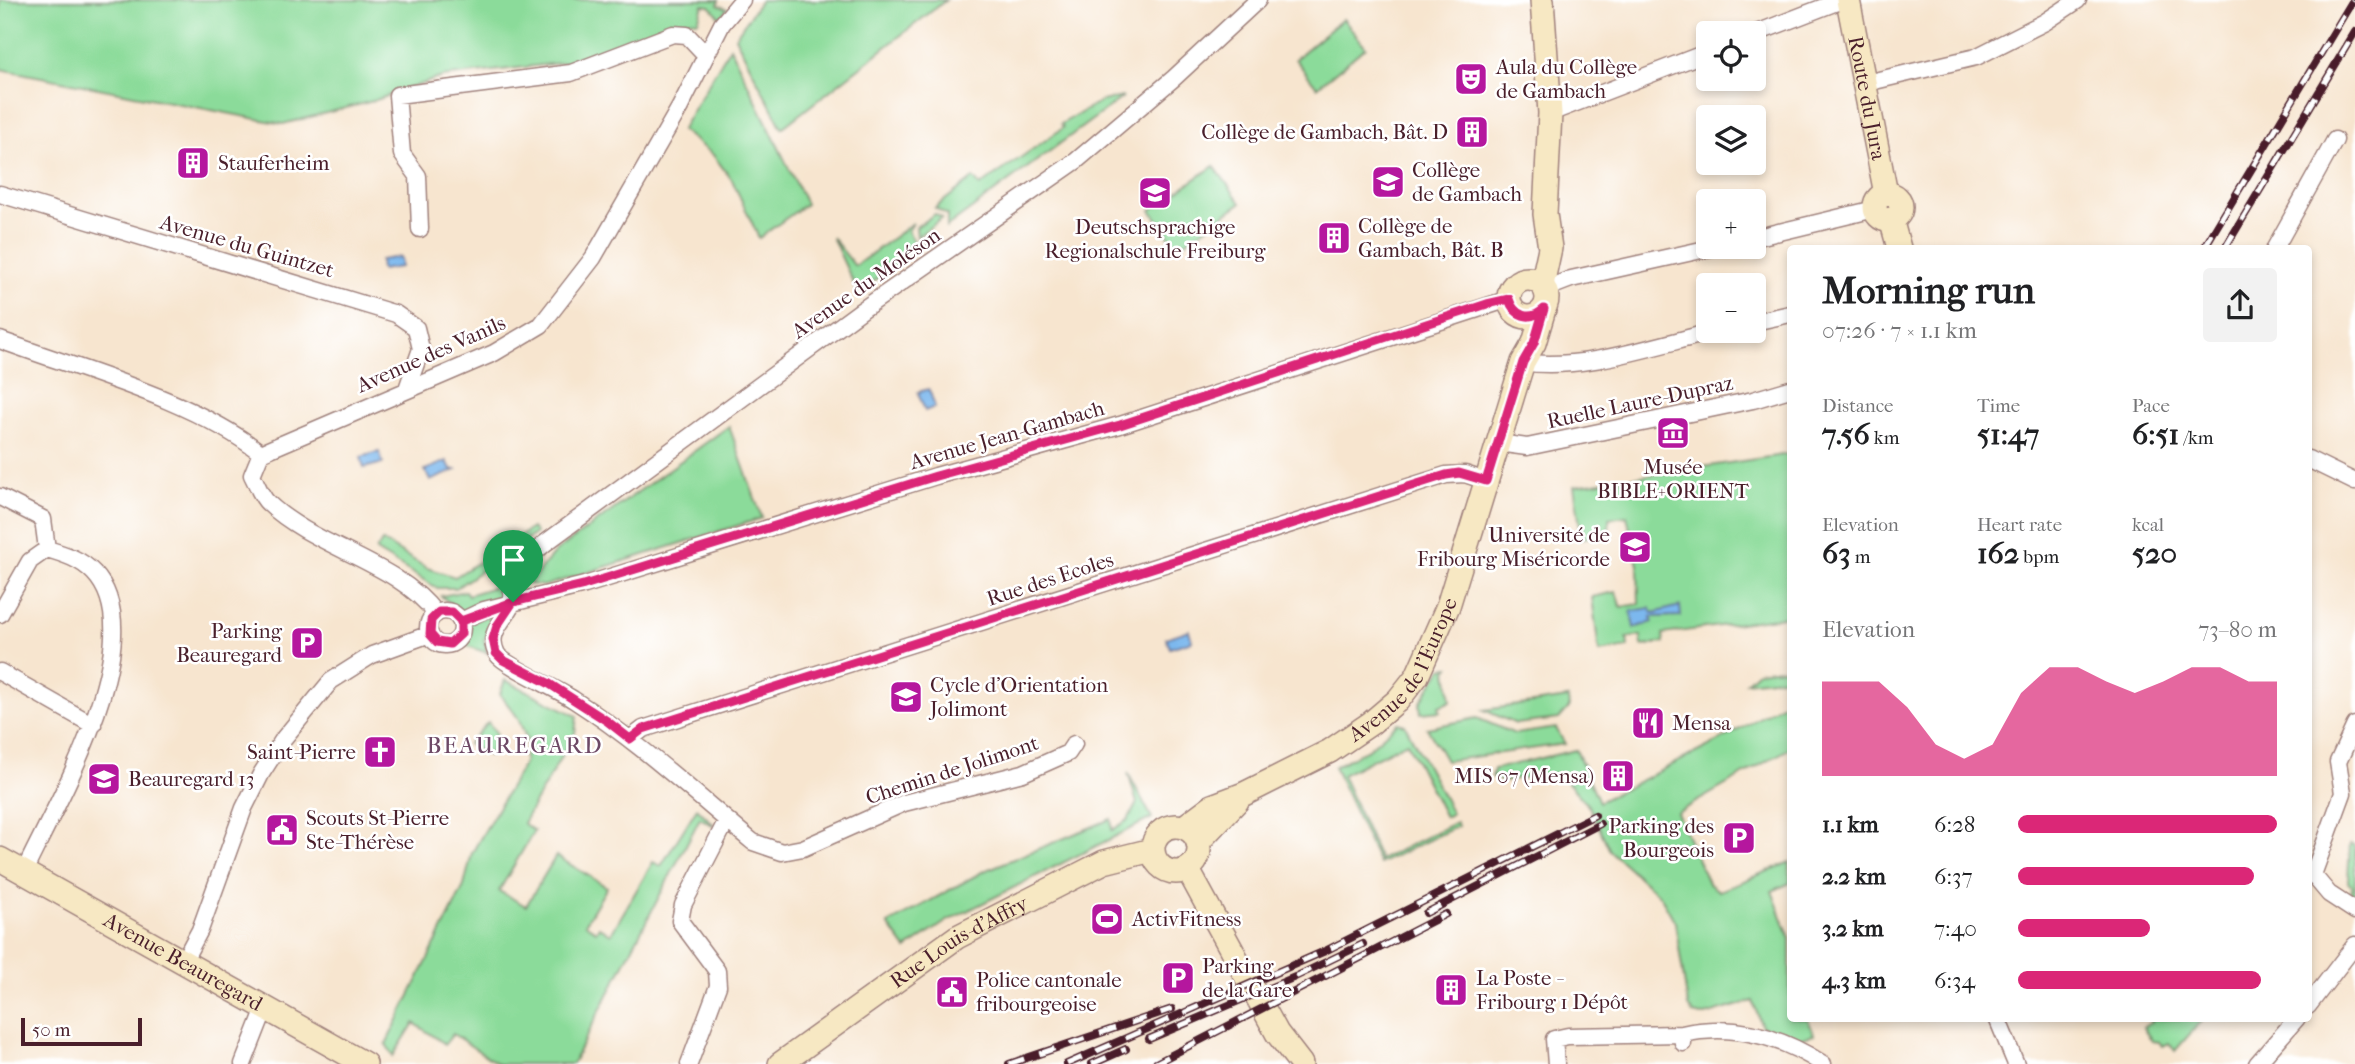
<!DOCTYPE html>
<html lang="en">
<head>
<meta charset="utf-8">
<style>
	body { margin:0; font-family:"IM FELL French Canon",serif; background:#f2f2f2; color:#202124; height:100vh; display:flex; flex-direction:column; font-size:26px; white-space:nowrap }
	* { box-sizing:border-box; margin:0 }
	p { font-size:23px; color:#757577 }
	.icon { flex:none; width:38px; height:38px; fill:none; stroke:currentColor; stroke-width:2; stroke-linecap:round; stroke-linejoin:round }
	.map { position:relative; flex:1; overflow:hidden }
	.side { position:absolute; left:1787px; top:245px; width:525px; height:777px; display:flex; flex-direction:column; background:#fff; border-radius:7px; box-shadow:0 4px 10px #0003 }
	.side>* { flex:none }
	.buttons { position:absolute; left:1696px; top:21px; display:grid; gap:14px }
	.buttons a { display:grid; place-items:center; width:70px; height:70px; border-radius:7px; background:#fff; box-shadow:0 4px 10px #0003; font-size:35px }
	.scale { position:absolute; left:21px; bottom:18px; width:121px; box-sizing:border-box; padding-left:7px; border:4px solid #4a1f2b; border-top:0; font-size:19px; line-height:24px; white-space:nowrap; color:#4a1f2b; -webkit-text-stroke:5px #fff; paint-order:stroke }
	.pin { position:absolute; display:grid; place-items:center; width:60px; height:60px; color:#fff; margin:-72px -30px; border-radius:50% 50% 50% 0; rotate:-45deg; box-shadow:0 0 7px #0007 }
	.pin .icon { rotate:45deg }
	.round { display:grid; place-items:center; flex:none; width:74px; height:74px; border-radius:7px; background:#f2f2f2 }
	.head { display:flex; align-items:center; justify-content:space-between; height:119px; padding:0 35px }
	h1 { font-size:38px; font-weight:700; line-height:52px }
	.figures { display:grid; grid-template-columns:repeat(3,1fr); gap:10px; height:119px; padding:7px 35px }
	.figures div { display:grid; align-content:center }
	.figures b { font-size:30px; font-weight:700 }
	.figures small { font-size:19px; font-weight:400 }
	.figures p { font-size:19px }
	.chart { height:196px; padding:14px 35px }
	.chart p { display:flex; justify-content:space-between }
	.chart svg { width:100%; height:126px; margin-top:7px; fill:#db2777; opacity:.7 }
	ul { padding:0 35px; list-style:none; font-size:23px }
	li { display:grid; grid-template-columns:112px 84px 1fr; align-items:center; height:52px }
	li i { height:18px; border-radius:9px; background:#db2777 }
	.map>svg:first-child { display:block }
	.green { fill:#8bdb9a; stroke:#6a7d62; stroke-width:2 }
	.water { fill:#7bb8ee; stroke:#626c8c; stroke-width:2 }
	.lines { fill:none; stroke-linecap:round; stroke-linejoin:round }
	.street-casing { stroke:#a0827d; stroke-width:19 }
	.secondary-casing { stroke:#a0827d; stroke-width:26 }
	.street { stroke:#fff; stroke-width:16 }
	.secondary { stroke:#f7e8c3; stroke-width:23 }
	.rail-casing { stroke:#4a1f2b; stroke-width:8 }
	.rail { stroke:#fff; stroke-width:5; stroke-dasharray:16; stroke-linecap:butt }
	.route-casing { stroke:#fff; stroke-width:14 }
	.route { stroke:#db2777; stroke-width:9 }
	.labels { text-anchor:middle; stroke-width:5; stroke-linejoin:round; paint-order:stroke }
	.poi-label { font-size:21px; fill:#4a1f2b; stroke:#fff; text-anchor:start }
	.street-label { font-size:21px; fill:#4a1f2b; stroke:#fff }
	.neighbourhood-label { font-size:23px; letter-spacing:2px; fill:#6e4966; stroke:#fff }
</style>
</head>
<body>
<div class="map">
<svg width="2355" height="1064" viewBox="0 0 2355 1064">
	<rect width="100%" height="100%" fill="#fff"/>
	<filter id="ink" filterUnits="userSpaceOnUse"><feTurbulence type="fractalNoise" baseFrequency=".0143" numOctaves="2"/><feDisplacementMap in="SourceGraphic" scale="14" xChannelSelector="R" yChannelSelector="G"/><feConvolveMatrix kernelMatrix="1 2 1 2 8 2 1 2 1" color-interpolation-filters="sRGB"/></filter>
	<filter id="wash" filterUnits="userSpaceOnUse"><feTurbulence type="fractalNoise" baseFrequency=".00686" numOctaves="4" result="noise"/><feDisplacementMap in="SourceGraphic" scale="28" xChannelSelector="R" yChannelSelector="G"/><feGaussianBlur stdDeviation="1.57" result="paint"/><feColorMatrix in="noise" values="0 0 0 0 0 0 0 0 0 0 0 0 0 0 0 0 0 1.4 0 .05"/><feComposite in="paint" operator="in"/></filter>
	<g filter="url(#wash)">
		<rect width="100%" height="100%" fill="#f7e5cf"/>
		<path class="green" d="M0 0H719L718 5 727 9 721 18 710 6 703 5 698 21 688 20 568 62 442 77 373 101 283 124 0 69Z
			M761 0H946L782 128 735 37Z
			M1343 19 1366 47 1317 87 1295 59Z
			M730 47 806 204 759 238 732 180 713 155 681 130Z
			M1123 97 947 227V215L935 208 973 178 980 186 1060 130 1063 127 1061 124 1102 101Z
			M1214 166 1241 203 1177 248 1151 210Z
			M935 214 942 218 917 237 916 227Z
			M913 223 908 231 917 246 931 239 858 293 832 237 855 266Z
			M729 426 762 518 544 586 528 584 555 552Z
			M1790 454V616L1663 634 1664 643 1642 646 1641 636 1627 638 1628 647 1599 652 1592 597 1616 592 1621 607 1639 604 1638 565 1627 516 1609 518V534L1582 538 1574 486Z
			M532 528 536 533 456 588H437L376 551 382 541 427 568 455 577Z
			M503 584C504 605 478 607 461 612L441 596 465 591 468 595Z
			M491 614 494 620 484 640 487 653 462 644 471 622Z
			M1450 667 1447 671 1451 701 1439 706 1440 711 1421 713 1420 703 1442 668Z
			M1790 667V677L1746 682 1758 671Z
			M505 680 577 716 575 733 523 823 534 831 499 891 526 906 556 856 607 887 585 924 596 931 599 927 611 934 653 862 661 866 697 808 715 826 700 818 572 1064H498L453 1034 445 1044 414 1023 393 1056 386 1044 464 886 472 853 524 763 527 740 518 718 500 694Z
			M1568 698 1569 708 1559 719 1516 724 1484 710Z
			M1790 700V748L1677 813 1708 883 1719 891 1790 862V883L1772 891 1790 938V1018L1808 1019 1814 1035 1798 1039 1762 1027 1753 1001 1702 1016 1693 1014 1688 1006 1675 922 1661 897 1610 851 1590 808 1560 773 1501 781 1492 777 1494 769 1576 750 1599 802 1717 742Z
			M1477 718 1515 734 1556 728 1565 744 1446 761 1427 728Z
			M488 722 497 734 489 756 468 744Z
			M1398 723 1405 725 1452 813 1445 817 1407 742 1342 775 1380 860 1456 822 1458 826 1379 864 1334 767 1368 749Z
			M1128 773 1152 818 947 921 906 949 888 924 984 871 1111 819 1112 830 1128 820 1137 803Z
			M2350 844 2355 845V895L2350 894 2352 887 2348 881Z
			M2150 1019H2203L2175 1051 2169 1043 2163 1046 2159 1042 2152 1041 2143 1027 2152 1022Z"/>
		<path class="water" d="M400 257 401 267 381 270 380 260Z
			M929 389 935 407 925 411 918 392Z
			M379 452 383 463 364 468 361 457Z
			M447 461 451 469 456 470 430 481 425 470Z
			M1680 606 1681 616 1652 617 1653 622 1634 628 1631 611 1650 608 1653 613Z
			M1189 630 1192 641 1170 648 1166 638Z"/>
	</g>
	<g filter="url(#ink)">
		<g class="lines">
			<defs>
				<path id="street" d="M1754 34 1842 0
					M1866 83 1976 57 2045 22 2078 0
					M1550 113 1708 52
					M0 194 396 314 416 328 421 349 407 389
					M420 229 418 176 402 154 397 95 571 73 673 34 687 35 705 54
					M1754 238 1875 209
					M2275 248 2335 140
					M1545 289 1571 279 1715 247
					M1754 322 1790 314
					M0 340C83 371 192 399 261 453
					M1523 362C1581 372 1659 344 1716 331
					M1498 443 1527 447 1753 400 1790 389
					M2308 459 2355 482
					M0 497 43 519 47 549
					M428 628a17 17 0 1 1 34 0a17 17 0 1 1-34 0Z
					M0 614 30 561 47 549
					M436 614C398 562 315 548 268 503 261 497 257 484 252 475L261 453 494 353 541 325 593 258 680 107 722 24 742 0
					M461 621 484 610 585 585 936 476 1120 425 1509 299
					M0 672 93 725
					M630 739 643 729 1446 475 1465 474 1486 481
					M1074 744 1068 753 1023 773 904 803 803 848 782 852 753 842C695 794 638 741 574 700 559 690 504 665 497 654 486 634 503 622 511 606 514 599 511 593 512 585 514 569 532 555 544 544L862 310 1076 161 1174 78 1258 0
					M2308 869 2329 894 2355 911
					M24 872C54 807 155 637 94 573 81 559 64 554 47 549
					M2314 872 2343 793 2338 762 2355 725
					M184 960 200 930 244 808 261 774 284 738 331 681 372 655 430 634
					M2308 1006 2355 945
					M1997 1018 2016 1064
					M1683 1043 1682 1034C1733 1023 1780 1036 1823 1064
					M243 1064 265 1008
					M689 1064 718 986 717 971 680 921 683 905 727 820
					M1556 1064 1554 1039 1568 1036 1682 1034
					M2257 1064 2297 1018"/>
				<g id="secondary">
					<path id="s1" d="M1848 0 1886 194"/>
					<circle cx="1888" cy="207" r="13"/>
					<path d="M1891 219 1899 248"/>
					<circle cx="1528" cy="298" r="19"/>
					<path d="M1542 285 1550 248 1545 214 1550 113 1542 0"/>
					<circle cx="1176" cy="849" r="23"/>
					<path id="s2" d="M1184 827 1212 806 1244 794 1330 751 1371 723 1398 700 1417 676 1448 606 1523 362 1534 343 1544 309"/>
					<path d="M1198 842 1237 801"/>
					<path id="s3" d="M0 859 365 1064"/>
					<path d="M1188 870 1277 1033 1301 1064"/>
					<path id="s4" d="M780 1064 957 937 1104 862 1152 850"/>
				</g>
			</defs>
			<use href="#street" class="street-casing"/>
			<use href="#secondary" class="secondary-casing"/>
			<use href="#street" class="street"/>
			<use href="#secondary" class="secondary"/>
			<defs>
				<path id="rail" d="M2204 248 2353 0
					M2225 248 2355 32
					M1426 913 1600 824
					M1149 1039 1295 977 1363 944
					M1009 1064 1172 1009
					M1067 1064 1325 951 1595 815
					M1092 1064 1126 1049
					M1154 1064 1446 914"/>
			</defs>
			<use href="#rail" class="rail-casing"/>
			<use href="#rail" class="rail"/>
		</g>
	</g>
	<g class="lines" filter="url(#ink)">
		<defs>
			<path id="route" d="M513 602 461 621 452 612H439L431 620 430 634 437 642 450 644 461 634V621L513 602 497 626 493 639 496 653 503 660 548 683 607 721 630 739 643 729 1446 475 1459 473 1486 481 1523 362 1534 343 1544 309C1530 322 1514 316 1509 299L1487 304 1120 425 936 476 584 585 513 602"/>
		</defs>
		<use href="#route" class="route-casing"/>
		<use href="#route" class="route"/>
	</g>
	<defs>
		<symbol id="theatre-square" viewBox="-11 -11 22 22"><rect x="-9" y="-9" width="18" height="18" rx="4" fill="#b5179e" stroke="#fff"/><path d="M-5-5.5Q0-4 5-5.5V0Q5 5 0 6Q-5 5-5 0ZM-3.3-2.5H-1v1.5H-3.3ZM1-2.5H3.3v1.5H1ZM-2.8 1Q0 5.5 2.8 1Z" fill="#fff"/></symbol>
		<symbol id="building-square" viewBox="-11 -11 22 22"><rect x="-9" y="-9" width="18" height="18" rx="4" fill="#b5179e" stroke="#fff"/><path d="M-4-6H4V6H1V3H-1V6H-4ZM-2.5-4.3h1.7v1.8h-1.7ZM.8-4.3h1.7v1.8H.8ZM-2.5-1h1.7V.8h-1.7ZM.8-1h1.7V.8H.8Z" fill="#fff"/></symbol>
		<symbol id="school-square" viewBox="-11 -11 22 22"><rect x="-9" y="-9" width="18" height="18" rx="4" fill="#b5179e" stroke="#fff"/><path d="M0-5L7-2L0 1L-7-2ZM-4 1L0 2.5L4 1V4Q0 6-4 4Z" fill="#fff"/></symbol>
		<symbol id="museum-square" viewBox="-11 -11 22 22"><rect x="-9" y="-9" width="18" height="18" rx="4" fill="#b5179e" stroke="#fff"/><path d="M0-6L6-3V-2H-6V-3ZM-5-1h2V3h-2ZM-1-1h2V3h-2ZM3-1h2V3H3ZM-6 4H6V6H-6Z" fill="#fff"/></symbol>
		<symbol id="university-square" viewBox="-11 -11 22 22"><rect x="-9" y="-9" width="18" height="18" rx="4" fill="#b5179e" stroke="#fff"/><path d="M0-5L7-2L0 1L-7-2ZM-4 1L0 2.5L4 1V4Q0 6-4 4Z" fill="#fff"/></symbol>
		<symbol id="parking-square" viewBox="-11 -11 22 22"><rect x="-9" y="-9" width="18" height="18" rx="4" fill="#b5179e" stroke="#fff"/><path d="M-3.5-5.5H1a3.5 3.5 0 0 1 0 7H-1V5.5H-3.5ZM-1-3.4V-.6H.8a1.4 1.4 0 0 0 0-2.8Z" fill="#fff"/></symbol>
		<symbol id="restaurant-square" viewBox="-11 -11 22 22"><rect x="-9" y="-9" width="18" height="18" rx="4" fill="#b5179e" stroke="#fff"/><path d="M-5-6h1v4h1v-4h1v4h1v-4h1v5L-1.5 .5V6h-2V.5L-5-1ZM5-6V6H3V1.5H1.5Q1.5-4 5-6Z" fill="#fff"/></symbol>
		<symbol id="church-square" viewBox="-11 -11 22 22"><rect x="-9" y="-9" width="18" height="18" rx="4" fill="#b5179e" stroke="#fff"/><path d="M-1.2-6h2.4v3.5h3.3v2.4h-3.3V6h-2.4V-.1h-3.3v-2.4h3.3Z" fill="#fff"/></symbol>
		<symbol id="civic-square" viewBox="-11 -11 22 22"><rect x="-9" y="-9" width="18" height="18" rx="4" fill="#b5179e" stroke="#fff"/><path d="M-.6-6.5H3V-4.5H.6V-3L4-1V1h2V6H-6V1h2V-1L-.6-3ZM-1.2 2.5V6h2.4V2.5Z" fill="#fff"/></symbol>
		<symbol id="stadium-square" viewBox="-11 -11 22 22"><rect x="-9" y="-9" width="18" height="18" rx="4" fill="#b5179e" stroke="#fff"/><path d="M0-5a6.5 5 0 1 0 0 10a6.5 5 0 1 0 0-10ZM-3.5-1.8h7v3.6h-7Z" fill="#fff"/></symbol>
	</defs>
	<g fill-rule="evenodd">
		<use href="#theatre-square" x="1452" y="60" width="38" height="38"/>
		<use href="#building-square" x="1453" y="113" width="38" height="38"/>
		<use href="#building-square" x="174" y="144" width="38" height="38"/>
		<use href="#school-square" x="1369" y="163" width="38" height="38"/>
		<use href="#school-square" x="1136" y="174" width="38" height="38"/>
		<use href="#building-square" x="1315" y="219" width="38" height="38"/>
		<use href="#museum-square" x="1654" y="414" width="38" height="38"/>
		<use href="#university-square" x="1616" y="528" width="38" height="38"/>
		<use href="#parking-square" x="288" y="624" width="38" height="38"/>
		<use href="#school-square" x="887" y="678" width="38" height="38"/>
		<use href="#restaurant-square" x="1629" y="704" width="38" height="38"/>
		<use href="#church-square" x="361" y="733" width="38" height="38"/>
		<use href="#building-square" x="1599" y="757" width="38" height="38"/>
		<use href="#university-square" x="85" y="760" width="38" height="38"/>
		<use href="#civic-square" x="263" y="811" width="38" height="38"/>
		<use href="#parking-square" x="1720" y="819" width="38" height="38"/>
		<use href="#stadium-square" x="1088" y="900" width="38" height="38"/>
		<use href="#parking-square" x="1159" y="959" width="38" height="38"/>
		<use href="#building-square" x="1432" y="971" width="38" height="38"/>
		<use href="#civic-square" x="933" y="973" width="38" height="38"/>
	</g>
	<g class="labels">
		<g class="poi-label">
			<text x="1496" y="74">Aula du Collège<tspan x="1496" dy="24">de Gambach</tspan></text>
			<text x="1448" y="139" text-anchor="end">Collège de Gambach, Bât. D</text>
			<text x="218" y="170">Stauferheim</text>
			<text x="1412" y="177">Collège<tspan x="1412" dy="24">de Gambach</tspan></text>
			<text x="1358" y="233">Collège de<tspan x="1358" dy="24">Gambach, Bât. B</tspan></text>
			<text x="1155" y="234" text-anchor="middle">Deutschsprachige<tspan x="1155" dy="24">Regionalschule Freiburg</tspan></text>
			<text x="1673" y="474" text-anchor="middle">Musée<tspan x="1673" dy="24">BIBLE+ORIENT</tspan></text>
			<text x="1610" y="542" text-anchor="end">Université de<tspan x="1610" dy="24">Fribourg Miséricorde</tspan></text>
			<text x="282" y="638" text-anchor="end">Parking<tspan x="282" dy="24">Beauregard</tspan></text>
			<text x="930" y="692">Cycle d'Orientation<tspan x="930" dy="24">Jolimont</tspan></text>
			<text x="1672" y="730">Mensa</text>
			<text x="356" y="759" text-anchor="end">Saint-Pierre</text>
			<text x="1594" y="783" text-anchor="end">MIS 07 (Mensa)</text>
			<text x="128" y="786">Beauregard 13</text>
			<text x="306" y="825">Scouts St-Pierre<tspan x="306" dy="24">Ste-Thérèse</tspan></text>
			<text x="1714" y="833" text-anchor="end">Parking des<tspan x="1714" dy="24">Bourgeois</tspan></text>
			<text x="1132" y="926">ActivFitness</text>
			<text x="1202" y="973">Parking<tspan x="1202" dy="24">de la Gare</tspan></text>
			<text x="1476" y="985">La Poste -<tspan x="1476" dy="24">Fribourg 1 Dépôt</tspan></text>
			<text x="976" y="987">Police cantonale<tspan x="976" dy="24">fribourgeoise</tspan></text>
		</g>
		<g class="street-label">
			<text dy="7" stroke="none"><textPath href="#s1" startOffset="100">Route du Jura</textPath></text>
			<text transform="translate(247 246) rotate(16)" y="7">Avenue du Guintzet</text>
			<text transform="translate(866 283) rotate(-35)" y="7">Avenue du Moléson</text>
			<text transform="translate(431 354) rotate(-24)" y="7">Avenue des Vanils</text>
			<text transform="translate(1640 402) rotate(-12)" y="7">Ruelle Laure-Dupraz</text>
			<text transform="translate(1007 435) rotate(-16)" y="7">Avenue Jean-Gambach</text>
			<text transform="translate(1050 579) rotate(-18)" y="7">Rue des Ecoles</text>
			<text dy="7" stroke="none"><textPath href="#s2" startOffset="278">Avenue de l'Europe</textPath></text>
			<text transform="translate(952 770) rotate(-18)" y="7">Chemin de Jolimont</text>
			<text dy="7" stroke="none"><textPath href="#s4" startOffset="217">Rue Louis-d'Affry</textPath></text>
			<text dy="7" stroke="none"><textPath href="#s3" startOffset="210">Avenue Beauregard</textPath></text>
		</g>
		<g class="neighbourhood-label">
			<text x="515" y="753">BEAUREGARD</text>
		</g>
	</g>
</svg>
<div class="buttons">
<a><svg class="icon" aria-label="locate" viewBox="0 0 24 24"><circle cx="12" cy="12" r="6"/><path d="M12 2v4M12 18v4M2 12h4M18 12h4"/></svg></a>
<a><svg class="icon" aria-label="layers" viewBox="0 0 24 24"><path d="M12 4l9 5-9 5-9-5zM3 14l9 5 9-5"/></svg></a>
<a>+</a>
<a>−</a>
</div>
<div class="scale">50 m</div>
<div class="pin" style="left:513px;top:602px;background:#1e9e55"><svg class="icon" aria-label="arrive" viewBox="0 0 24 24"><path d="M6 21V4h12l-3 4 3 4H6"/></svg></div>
<section class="side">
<div class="head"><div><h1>Morning run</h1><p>07:26 · 7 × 1.1 km</p></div><a class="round"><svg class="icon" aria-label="share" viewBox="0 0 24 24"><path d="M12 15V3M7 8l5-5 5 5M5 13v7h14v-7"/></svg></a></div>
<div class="figures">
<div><p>Distance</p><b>7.56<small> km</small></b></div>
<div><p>Time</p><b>51:47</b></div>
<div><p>Pace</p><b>6:51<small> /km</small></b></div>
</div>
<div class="figures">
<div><p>Elevation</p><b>63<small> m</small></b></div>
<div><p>Heart rate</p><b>162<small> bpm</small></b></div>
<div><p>kcal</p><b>520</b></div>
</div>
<div class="chart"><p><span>Elevation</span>73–80 m</p>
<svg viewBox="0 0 160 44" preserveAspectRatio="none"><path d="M0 44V11L10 11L20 11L30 20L40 33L50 38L60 33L70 15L80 6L90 6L100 11L110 15L120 11L130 6L140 6L150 11L160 11V44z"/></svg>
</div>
<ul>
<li><b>1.1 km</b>6:28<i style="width:100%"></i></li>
<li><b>2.2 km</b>6:37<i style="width:91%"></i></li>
<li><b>3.2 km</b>7:40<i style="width:51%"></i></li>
<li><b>4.3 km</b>6:34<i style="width:94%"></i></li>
</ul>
</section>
</div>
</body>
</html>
